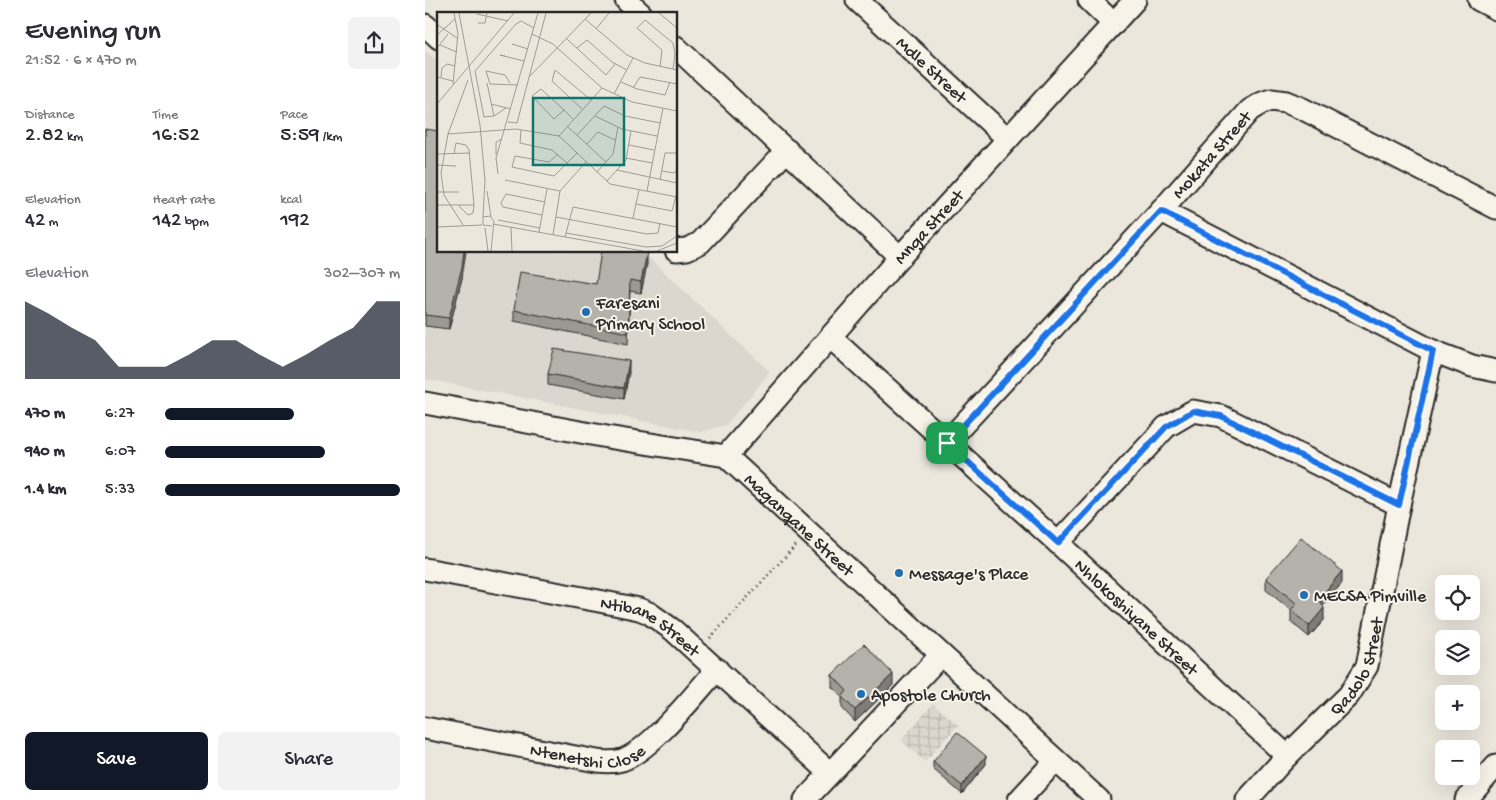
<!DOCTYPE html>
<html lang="en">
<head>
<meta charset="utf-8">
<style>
	body { margin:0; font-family:"Gochi Hand",sans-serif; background:#f2f2f3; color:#2b2b33; height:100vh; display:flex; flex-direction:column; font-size:19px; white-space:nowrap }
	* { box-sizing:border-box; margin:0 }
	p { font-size:16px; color:#7c7c81 }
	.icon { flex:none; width:28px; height:28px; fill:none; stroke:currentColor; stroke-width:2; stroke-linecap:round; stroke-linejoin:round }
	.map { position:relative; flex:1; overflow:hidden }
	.details { display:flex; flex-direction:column; background:#fff; width:425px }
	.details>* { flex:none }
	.fabs { position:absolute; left:1010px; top:575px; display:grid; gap:10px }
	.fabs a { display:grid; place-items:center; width:45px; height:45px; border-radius:8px; background:#fff; box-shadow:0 5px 20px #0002; font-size:25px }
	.pin { position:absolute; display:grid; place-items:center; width:42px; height:42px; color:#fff; margin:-21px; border-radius:10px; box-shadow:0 2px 8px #0006 }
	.round { display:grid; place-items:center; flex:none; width:52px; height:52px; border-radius:8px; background:#f2f2f3 }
	.head { display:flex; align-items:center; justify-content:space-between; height:85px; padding:0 25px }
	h1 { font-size:28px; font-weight:600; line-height:38px }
	.figures { display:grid; grid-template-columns:repeat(3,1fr); gap:8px; height:85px; padding:5px 25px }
	.figures div { display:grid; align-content:center }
	.figures b { font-size:21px; font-weight:600 }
	.figures small { font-size:14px; font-weight:400 }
	.figures p { font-size:14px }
	.chart { height:140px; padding:10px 25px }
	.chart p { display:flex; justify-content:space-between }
	.chart svg { width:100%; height:90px; margin-top:5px; fill:#111827; opacity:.7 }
	.primary-button { display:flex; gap:10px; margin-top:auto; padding:10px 25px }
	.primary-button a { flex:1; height:58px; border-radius:8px; background:#111827; color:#fff; font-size:20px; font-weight:600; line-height:58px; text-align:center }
	.primary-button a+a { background:#f2f2f3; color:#2b2b33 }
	ul { padding:0 25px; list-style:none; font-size:16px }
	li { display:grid; grid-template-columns:80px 60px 1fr; align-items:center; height:38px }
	li i { height:12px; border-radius:6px; background:#111827 }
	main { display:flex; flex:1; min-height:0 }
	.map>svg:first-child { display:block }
	.built { fill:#dbd7ce }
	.industrial { fill:url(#industrial-grid) }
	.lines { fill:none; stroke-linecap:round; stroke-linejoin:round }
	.minor-casing { stroke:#2b2b2b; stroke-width:25 }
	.path { stroke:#2b2b2b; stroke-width:3; stroke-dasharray:1 4; stroke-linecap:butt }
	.minor { stroke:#f7f3e8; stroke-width:21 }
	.wall { fill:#9c9993; stroke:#2b2b2b }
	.shaded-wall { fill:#7f7d78; stroke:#2b2b2b }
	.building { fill:#b5b2ab; stroke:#2b2b2b }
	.route-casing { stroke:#fff; stroke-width:10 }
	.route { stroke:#1a73e8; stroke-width:6 }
	.poi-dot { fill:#1f6fb2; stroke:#f7f3e8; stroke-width:2 }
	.labels { text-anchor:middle; stroke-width:4; stroke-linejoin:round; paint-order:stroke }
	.street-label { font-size:18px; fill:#2b2b2b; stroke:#f7f3e8 }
	.poi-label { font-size:18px; fill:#2b2b2b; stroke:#f7f3e8; text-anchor:start }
	.inset-road { fill:none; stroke:#9e9c96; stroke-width:1 }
	.view { fill:#0f766e; fill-opacity:0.15; stroke:#0f766e; stroke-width:2.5 }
	.inset-edge { fill:none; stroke:#2b2b2b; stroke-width:2.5 }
</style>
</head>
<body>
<main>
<section class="details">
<div class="head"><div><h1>Evening run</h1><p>21:52 · 6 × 470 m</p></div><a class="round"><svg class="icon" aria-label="share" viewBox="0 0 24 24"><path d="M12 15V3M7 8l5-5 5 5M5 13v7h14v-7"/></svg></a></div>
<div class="figures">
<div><p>Distance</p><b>2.82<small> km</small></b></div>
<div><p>Time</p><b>16:52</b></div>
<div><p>Pace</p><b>5:59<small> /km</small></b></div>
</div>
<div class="figures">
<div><p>Elevation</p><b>42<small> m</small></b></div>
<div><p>Heart rate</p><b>142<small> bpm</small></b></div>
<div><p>kcal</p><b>192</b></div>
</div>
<div class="chart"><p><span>Elevation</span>302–307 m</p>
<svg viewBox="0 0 160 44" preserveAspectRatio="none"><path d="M0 44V6L10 12L20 19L30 25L40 38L50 38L60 38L70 32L80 25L90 25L100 32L110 38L120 32L130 25L140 19L150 6L160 6V44z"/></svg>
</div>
<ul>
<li><b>470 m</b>6:27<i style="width:55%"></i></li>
<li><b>940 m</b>6:07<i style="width:68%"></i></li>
<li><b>1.4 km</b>5:33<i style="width:100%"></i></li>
</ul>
<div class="primary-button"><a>Save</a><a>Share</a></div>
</section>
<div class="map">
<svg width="1071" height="800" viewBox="0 0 1071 800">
	<defs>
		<pattern id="industrial-grid" width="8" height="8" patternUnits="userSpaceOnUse" patternTransform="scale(1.25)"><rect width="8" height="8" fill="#dbd7ce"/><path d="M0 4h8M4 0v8" fill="none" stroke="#bcb9b1"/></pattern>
	</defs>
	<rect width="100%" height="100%" fill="#ebe7dd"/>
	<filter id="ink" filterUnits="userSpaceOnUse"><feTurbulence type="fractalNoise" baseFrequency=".02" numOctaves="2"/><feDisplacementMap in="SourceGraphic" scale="10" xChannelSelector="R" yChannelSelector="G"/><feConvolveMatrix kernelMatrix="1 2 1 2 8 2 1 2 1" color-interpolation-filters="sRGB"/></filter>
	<g filter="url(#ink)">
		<path class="built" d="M0 50 14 62V251H217L345 372 301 425 276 432 0 379Z"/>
		<path class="industrial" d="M508 704 533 725 500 762 476 740Z"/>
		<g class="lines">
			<defs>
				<g id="minor">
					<path d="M201 0 216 14"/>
					<path id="s1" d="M432 0 583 139"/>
					<path d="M664 0 689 24"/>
					<path d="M1054 0 1071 9"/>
					<path d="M0 25 14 38"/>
					<path d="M251 47 475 257"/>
					<path d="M736 211 1008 351 1047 366 1071 371"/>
					<path d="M251 250 262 249 275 243 362 150"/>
					<path id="s2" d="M405 337 633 543 862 756"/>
					<path id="s3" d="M0 403 182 437 301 456 674 800"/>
					<path id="s4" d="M521 443 736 211 825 110 837 103 846 100 861 102 878 109 1071 208"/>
					<path id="s5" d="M301 456 475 257 710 0"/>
					<path d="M633 543 741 427 768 411 796 416 974 505"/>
					<path id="s6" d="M0 569 174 601 214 609 224 613 248 630 272 652 405 773"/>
					<path id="s7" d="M0 728 166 760C176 762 187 763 197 760 226 750 270 694 292 669"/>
					<path d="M380 800 516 655"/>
					<path d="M594 800 630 761"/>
					<path id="s8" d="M822 800 862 756 924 695 942 666 974 505 1008 351"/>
					<path d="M1041 800 1071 766"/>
				</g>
			</defs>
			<use href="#minor" class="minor-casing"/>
			<path class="path" d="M285 638 371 545"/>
			<use href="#minor" class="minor"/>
		</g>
		<path class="wall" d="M0 129 37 278 24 329 0 326Z
			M222 264 216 293 205 291 203 344 89 321V310L171 284Z
			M204 372 199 399 123 385V374Z
			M841 578 917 583 897 606 899 620 884 637 866 622V610L841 590Z
			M407 675 468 685 430 722 417 708V697L407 687Z
			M508 762 561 764 537 794 508 769Z"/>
		<path class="shaded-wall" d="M39 251H41L37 278 24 329V318Z
			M222 253V264L216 293V282Z
			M204 361V372L199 399V388Z
			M917 571V583L894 610V599Z
			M899 608V620L884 637V626Z
			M468 674V685L430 722V710Z
			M561 756V764L537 794V786Z"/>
		<path class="building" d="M0 129 14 131V251H39L37 267 24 318 0 315Z
			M176 251H211L222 253 216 282 205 280 203 333 89 310 95 272 171 284Z
			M129 349 204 361 199 388 123 374Z
			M876 537 917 571 894 599 899 608 884 626 866 610 872 604 841 578Z
			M439 644 468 674 430 710 417 697 422 691 407 675Z
			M532 732 561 756 537 786 508 762Z"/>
	</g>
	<g class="lines" filter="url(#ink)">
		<defs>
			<path id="route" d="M736 211 1008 351 974 505 796 416 768 411 741 427 633 543 522 443Z"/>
		</defs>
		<use href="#route" class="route-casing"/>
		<use href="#route" class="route"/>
	</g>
	<g class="poi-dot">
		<circle cx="161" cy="312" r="5"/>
		<circle cx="474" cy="573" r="5"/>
		<circle cx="879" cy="595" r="5"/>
		<circle cx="436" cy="694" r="5"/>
	</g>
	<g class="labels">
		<g class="street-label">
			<text dy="6" stroke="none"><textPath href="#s1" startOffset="102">Mdle Street</textPath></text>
			<text dy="6" stroke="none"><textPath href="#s4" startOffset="392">Mokata Street</textPath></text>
			<text dy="6" stroke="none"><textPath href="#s5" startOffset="306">Mnga Street</textPath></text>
			<text dy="6" stroke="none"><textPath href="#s3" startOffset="406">Maganqane Street</textPath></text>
			<text dy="6" stroke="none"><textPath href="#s2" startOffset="415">Nhlokoshiyane Street</textPath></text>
			<text dy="6" stroke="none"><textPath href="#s6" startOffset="235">Ntibane Street</textPath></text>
			<text dy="6" stroke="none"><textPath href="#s8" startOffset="176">Qadolo Street</textPath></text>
			<text dy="6" stroke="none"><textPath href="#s7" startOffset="166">Ntenetshi Close</textPath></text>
		</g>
		<g class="poi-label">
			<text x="171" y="308">Faresani<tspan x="171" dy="21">Primary School</tspan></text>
			<text x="484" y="579">Message's Place</text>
			<text x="889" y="601">MECSA Pimville</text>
			<text x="446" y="700">Apostole Church</text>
		</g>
	</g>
	<g transform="translate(12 12)">
		<rect width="240" height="240" fill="#ebe7dd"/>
		<path class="inset-road" d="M22 1 43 113 48 168 46 205M222 1 240 16M40 2 71 9M148 7 190 43 208 51 240 58M41 11H48L50 1M1 13 20 26M159 17 172 1M95 22 116 32 165 76 195 90 240 99M0 23 18 7M130 27 169 63 178 52M75 32 91 37M3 33 20 40M0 36 11 22M140 36 150 28 175 50 190 58M68 44 63 43 87 49M223 55 225 38 200 16 208 8 236 31 238 42 236 57M0 65 16 69M4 65 5 56 10 52 18 54M92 65 154 1M184 70 200 77 228 83 233 70M50 71 57 104 69 96M73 71 68 63 49 59 53 72 81 73M16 72 21 22 17 1M196 76 203 65 240 72M177 82 196 46M0 92 77 1M54 92 74 97M145 97 115 69 118 58 154 88M127 98 117 107 95 84 104 77 127 98 136 107M57 104 47 105 38 59 79 12 84 9 97 16M158 104 185 117 220 124M71 110 80 111 109 1M130 114 169 150M84 118 83 131 115 138 130 151M11 122 79 117 122 124 173 172 240 185M140 123 167 94 188 104 223 111M122 124 165 76M150 132 161 120 178 128M192 133 217 138M0 142 33 141M121 142 112 150 78 144 75 155 117 164 140 141M59 143V130L65 127M189 146 215 151M0 153 19 154M180 158 240 171M225 159 237 161 240 158M160 160 176 142 181 115M61 162 59 146 101 1M68 168 123 179M223 168 228 141H240M170 169 189 148 194 119M50 179 54 205M210 179 226 96M0 180H22M199 192 235 199 239 184M0 193H37L32 138 29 133 19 131 17 142M21 193 31 203 36 201 37 193M105 203 66 195 64 191 69 182 108 190M119 205 210 222 221 221 223 211M196 206 202 178M61 208 103 216M56 212 206 239M26 213 7 183 4 161 11 122 31 68M0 215 45 213M74 215 75 239M48 216 51 239M102 220 110 177M129 221 209 235 225 234 240 224M116 223 123 179 149 150M128 225 136 195 240 215M54 239 57 209 53 204 46 205V213L55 214M220 239 240 231"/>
		<path class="view" d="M96 86H187V153H96Z"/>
		<rect width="240" height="240" class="inset-edge"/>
	</g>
</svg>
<div class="fabs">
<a><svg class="icon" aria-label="locate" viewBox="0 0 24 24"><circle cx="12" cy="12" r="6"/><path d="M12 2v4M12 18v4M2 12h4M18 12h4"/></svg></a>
<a><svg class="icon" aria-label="layers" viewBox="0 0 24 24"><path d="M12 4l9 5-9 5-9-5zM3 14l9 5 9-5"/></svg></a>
<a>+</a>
<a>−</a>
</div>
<div class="pin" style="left:522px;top:443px;background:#1e9e55"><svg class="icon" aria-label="arrive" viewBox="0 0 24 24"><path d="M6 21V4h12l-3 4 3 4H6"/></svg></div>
</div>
</main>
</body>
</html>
